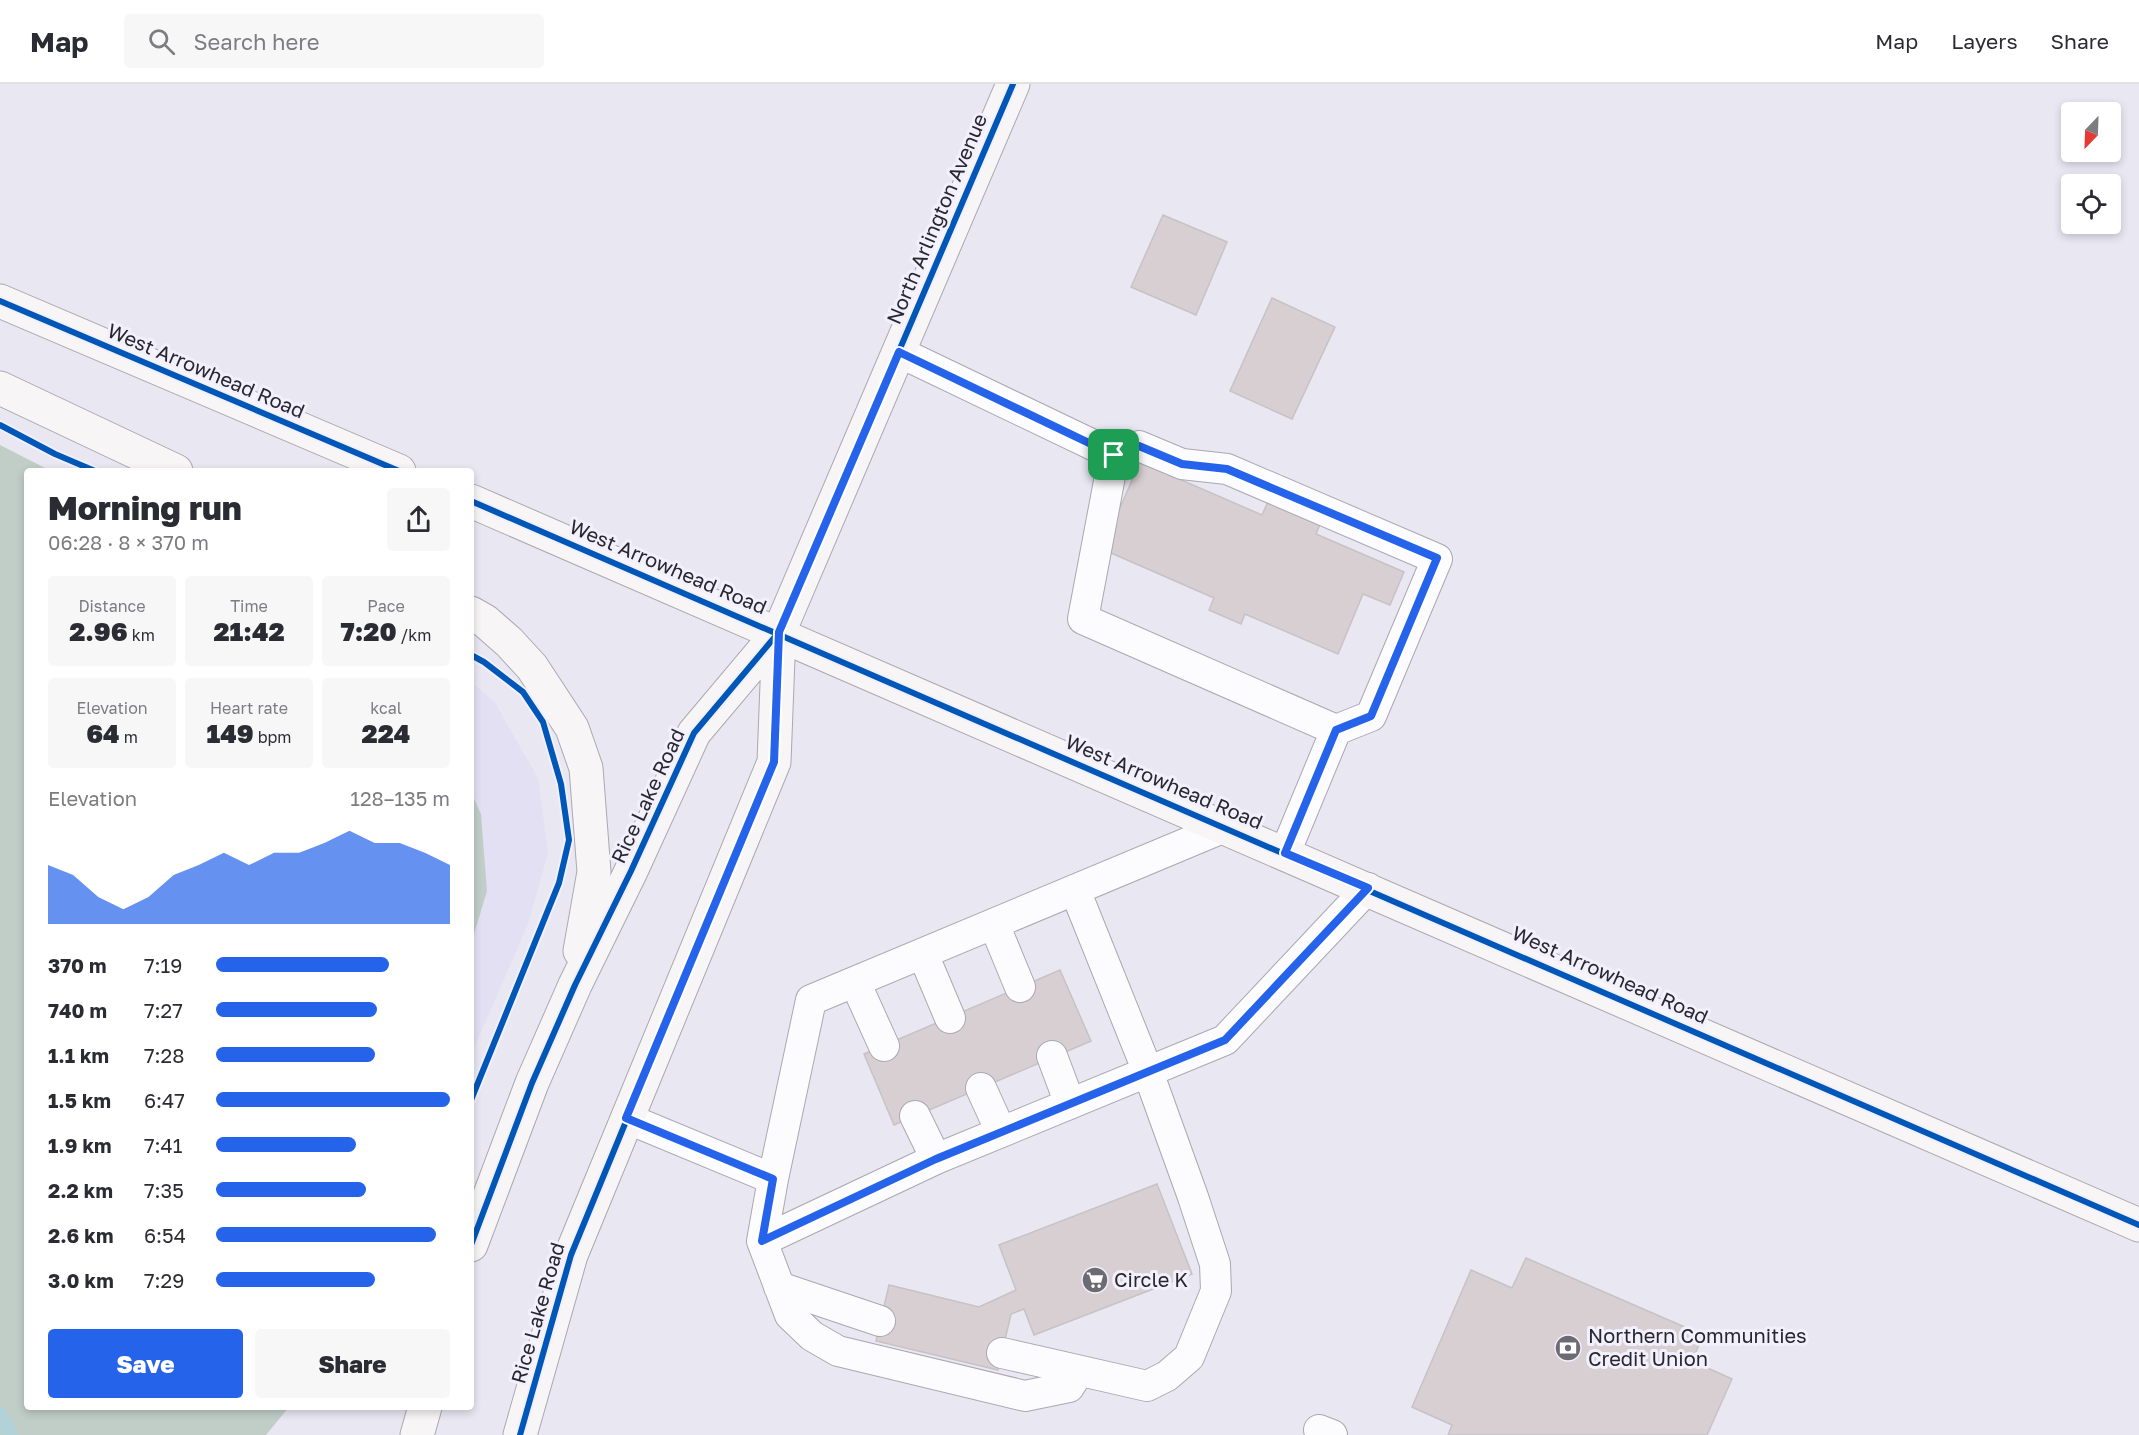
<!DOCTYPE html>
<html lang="en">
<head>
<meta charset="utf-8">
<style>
	body { margin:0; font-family:"Golos Text",sans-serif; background:#f7f7f7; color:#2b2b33; height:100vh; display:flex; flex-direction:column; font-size:22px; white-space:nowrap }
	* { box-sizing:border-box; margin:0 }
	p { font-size:20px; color:#7c7c81 }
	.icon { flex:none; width:33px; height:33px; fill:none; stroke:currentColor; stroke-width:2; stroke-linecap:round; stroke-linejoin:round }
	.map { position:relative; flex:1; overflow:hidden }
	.panel { position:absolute; left:24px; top:384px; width:450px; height:942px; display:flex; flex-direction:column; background:#fff; border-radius:6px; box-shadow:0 3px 9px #0003 }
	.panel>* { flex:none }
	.needle { width:39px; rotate:203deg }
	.fabs { position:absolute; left:2061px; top:18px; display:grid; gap:12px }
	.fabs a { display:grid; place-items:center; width:60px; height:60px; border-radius:6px; background:#fff; box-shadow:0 3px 9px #0003; font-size:30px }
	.pin { position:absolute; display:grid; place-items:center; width:51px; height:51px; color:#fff; margin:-26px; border-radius:12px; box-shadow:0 3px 9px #0006 }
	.round { display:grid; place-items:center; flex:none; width:63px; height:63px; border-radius:6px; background:#f7f7f7 }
	.summary { display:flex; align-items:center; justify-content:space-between; height:102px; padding:0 24px }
	h1 { font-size:33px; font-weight:800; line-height:45px }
	.figures { display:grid; grid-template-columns:repeat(3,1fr); gap:9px; height:102px; padding:6px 24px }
	.figures div { display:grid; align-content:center; border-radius:6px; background:#f7f7f7; text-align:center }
	.figures b { font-size:26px; font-weight:800 }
	.figures small { font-size:16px; font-weight:400 }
	.figures p { font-size:16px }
	.chart { height:168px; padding:12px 24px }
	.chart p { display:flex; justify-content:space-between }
	.chart svg { width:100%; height:108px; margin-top:6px; fill:#2563eb; opacity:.7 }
	.button { display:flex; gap:12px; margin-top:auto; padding:12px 24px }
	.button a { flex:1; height:69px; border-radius:6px; background:#2563eb; color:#fff; font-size:24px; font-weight:800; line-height:69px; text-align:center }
	.button a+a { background:#f7f7f7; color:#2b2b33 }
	ul { padding:0 24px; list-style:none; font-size:20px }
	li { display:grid; grid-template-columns:96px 72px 1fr; align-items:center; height:45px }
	li i { height:15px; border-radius:8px; background:#2563eb }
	header { display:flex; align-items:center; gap:36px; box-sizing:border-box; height:84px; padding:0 30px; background:#fff; border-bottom:2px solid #e1e1e2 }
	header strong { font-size:28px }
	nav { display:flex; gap:33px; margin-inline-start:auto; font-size:21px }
	.search { width:420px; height:54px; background:#f7f7f7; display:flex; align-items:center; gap:15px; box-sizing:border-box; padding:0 21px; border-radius:6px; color:#7c7c81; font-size:22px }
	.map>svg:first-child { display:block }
	.built { fill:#e4e0f4 }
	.green { fill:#c1cec8 }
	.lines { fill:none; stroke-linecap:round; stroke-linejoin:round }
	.stream { stroke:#b1d2d8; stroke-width:15 }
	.building { fill:#d8cfd2; stroke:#c7c2c6; stroke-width:1.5 }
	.lane-casing { stroke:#aaa8b1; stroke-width:32 }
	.secondary-casing { stroke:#aaa8b1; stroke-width:35 }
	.lane { stroke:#fcfbfd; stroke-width:30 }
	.secondary { stroke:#f7f5f5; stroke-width:33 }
	.cycleway-casing { stroke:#f3f0fd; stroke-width:10 }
	.cycleway { stroke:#0057b8; stroke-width:6 }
	.route-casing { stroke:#fff; stroke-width:12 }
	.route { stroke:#2563eb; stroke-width:8 }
	.labels { text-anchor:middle; stroke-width:6; stroke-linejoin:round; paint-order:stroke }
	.street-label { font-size:20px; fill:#28272f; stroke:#f3f0fd }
	.poi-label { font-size:20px; fill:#28272f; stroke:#f3f0fd; text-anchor:start }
</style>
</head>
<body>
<header>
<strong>Map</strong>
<div class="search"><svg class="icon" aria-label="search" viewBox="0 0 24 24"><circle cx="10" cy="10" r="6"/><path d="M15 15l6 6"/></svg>Search here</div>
<nav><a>Map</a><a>Layers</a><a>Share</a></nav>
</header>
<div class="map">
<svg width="2139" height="1351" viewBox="0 0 2139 1351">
	<rect width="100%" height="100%" fill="#e9e7f2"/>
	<path class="built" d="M471 598 494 617 538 694 548 769 528 840 471 971Z"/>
	<path class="green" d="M0 361 51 387H27V1323H289L266 1351H0Z
		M471 708 481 730 487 807 471 860Z"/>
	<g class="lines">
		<path class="stream" d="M0 1331 11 1351"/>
	</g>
	<path class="building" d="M1163 131 1227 158 1196 231 1131 203Z
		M1272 214 1335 243 1292 335 1230 307Z
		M1140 378 1262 431 1272 409 1324 431 1316 450 1404 488 1390 521 1363 510 1338 570 1245 530 1241 540 1209 526 1214 514 1102 465Z
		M1060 886 1091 957 894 1041 864 970Z
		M1157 1100 1192 1190 1034 1251 1024 1225 1011 1230 998 1286 876 1257 889 1201 979 1223 1016 1206 999 1161Z
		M1526 1174 1703 1251 1692 1277 1732 1295 1707 1351H1448L1452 1341 1412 1323 1471 1186 1512 1204Z"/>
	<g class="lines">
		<defs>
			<path id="lane" d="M899 268 1114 371 1083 535 1336 646 1285 769
				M1114 371 1139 362 1182 380 1227 385 1437 475 1371 632 1336 646
				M1225 743 811 916 773 1095 762 1157 936 1075 1225 956 1368 804
				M994 840 1020 903
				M923 870 950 934
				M855 898 884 962
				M1052 972 1070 1020
				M981 1004 1001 1048
				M915 1032 936 1075
				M626 1034 773 1095
				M762 1157 790 1231 812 1252 838 1267 1025 1312 1069 1303 1079 1287
				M779 1203 880 1237
				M1002 1269 1147 1302 1167 1292 1189 1273 1216 1207 1215 1180 1193 1113 1148 988 1075 806
				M1319 1346 1332 1351"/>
			<path id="secondary" d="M0 217 399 387
				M0 304 176 387
				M471 417C1029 655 1584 898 2139 1141
				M471 529 485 537 509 558 532 583 572 644 586 684 594 788 580 867
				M471 1161 532 999 575 901 631 787 694 649 779 548 1013 0
				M417 1351 425 1323
				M520 1351 571 1171 774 678 779 548"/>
		</defs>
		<use href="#lane" class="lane-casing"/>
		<use href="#secondary" class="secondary-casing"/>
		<use href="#lane" class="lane"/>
		<use href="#secondary" class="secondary"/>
		<defs>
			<path id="cycleway" d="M0 217 399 387
				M0 341 55 370 95 387
				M471 417C1029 655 1584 898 2139 1141
				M471 571 484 578 523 608 543 638 561 700 569 756 559 799 471 1016
				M471 1161 532 999 575 901 631 787 694 649 779 548 1013 0
				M520 1351 571 1171 774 678 779 548"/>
		</defs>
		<use href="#cycleway" class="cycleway-casing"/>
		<use href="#cycleway" class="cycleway"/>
	</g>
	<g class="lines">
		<defs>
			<path id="route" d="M899 268 1114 371 1139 362 1182 380 1227 385 1437 474 1371 632 1336 646 1285 769 1368 804 1225 956 936 1075 762 1157 773 1095 626 1034 774 678 779 548Z"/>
		</defs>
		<use href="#route" class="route-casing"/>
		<use href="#route" class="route"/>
	</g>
	<defs>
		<symbol id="supermarket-disc" viewBox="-11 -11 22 22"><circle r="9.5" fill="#6c6a73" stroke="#f3f0fd"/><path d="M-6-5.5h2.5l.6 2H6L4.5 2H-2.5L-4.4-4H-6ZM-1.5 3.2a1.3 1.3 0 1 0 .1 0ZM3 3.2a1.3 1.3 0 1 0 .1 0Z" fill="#fff"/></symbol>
		<symbol id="bank-disc" viewBox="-11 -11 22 22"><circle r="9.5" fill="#6c6a73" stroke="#f3f0fd"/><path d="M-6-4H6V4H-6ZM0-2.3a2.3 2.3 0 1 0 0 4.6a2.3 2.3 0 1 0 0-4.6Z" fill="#fff"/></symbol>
	</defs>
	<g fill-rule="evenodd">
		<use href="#supermarket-disc" x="1080" y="1181" width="30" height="30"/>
		<use href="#bank-disc" x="1553" y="1249" width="30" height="30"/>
	</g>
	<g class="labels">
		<g class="street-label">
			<text transform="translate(937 135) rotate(-67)" y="7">North Arlington Avenue</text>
			<text transform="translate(206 287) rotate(23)" y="7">West Arrowhead Road</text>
			<text transform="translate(668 483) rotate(23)" y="7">West Arrowhead Road</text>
			<text transform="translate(1164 698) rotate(23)" y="7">West Arrowhead Road</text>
			<text transform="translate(648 712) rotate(-65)" y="7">Rice Lake Road</text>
			<text transform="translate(1610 891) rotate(24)" y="7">West Arrowhead Road</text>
			<text transform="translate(538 1229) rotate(-74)" y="7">Rice Lake Road</text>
		</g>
		<g class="poi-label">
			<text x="1114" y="1203">Circle K</text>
			<text x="1588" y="1259">Northern Communities<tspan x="1588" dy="23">Credit Union</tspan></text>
		</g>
	</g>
</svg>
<div class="fabs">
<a><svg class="needle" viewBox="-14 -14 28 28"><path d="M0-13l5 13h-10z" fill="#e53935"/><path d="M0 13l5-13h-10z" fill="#7c7c81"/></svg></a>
<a><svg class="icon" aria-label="locate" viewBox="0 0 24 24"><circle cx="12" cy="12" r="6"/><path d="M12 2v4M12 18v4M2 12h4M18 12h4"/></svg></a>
</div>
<div class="pin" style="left:1114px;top:371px;background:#1e9e55"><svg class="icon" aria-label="arrive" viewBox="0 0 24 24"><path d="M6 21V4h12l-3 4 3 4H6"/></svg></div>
<section class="panel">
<div class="summary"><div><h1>Morning run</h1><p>06:28 · 8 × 370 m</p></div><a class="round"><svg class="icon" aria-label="share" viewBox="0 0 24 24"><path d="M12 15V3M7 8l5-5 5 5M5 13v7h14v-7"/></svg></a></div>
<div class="figures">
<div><p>Distance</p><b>2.96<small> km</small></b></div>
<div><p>Time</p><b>21:42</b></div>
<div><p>Pace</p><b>7:20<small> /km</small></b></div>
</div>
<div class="figures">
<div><p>Elevation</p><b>64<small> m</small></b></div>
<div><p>Heart rate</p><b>149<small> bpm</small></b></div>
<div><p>kcal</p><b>224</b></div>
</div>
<div class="chart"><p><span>Elevation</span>128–135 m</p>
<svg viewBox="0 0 160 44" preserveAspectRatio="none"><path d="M0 44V20L10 24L20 33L30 38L40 33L50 24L60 20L70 15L80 20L90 15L100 15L110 11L120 6L130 11L140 11L150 15L160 20V44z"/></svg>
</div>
<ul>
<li><b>370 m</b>7:19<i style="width:74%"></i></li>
<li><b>740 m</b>7:27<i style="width:69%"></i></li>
<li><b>1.1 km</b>7:28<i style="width:68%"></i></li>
<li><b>1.5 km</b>6:47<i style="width:100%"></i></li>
<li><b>1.9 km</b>7:41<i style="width:60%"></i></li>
<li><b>2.2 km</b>7:35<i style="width:64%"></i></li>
<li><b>2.6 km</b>6:54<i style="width:94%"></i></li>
<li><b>3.0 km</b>7:29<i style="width:68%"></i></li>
</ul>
<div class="button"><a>Save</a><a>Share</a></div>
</section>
</div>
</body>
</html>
